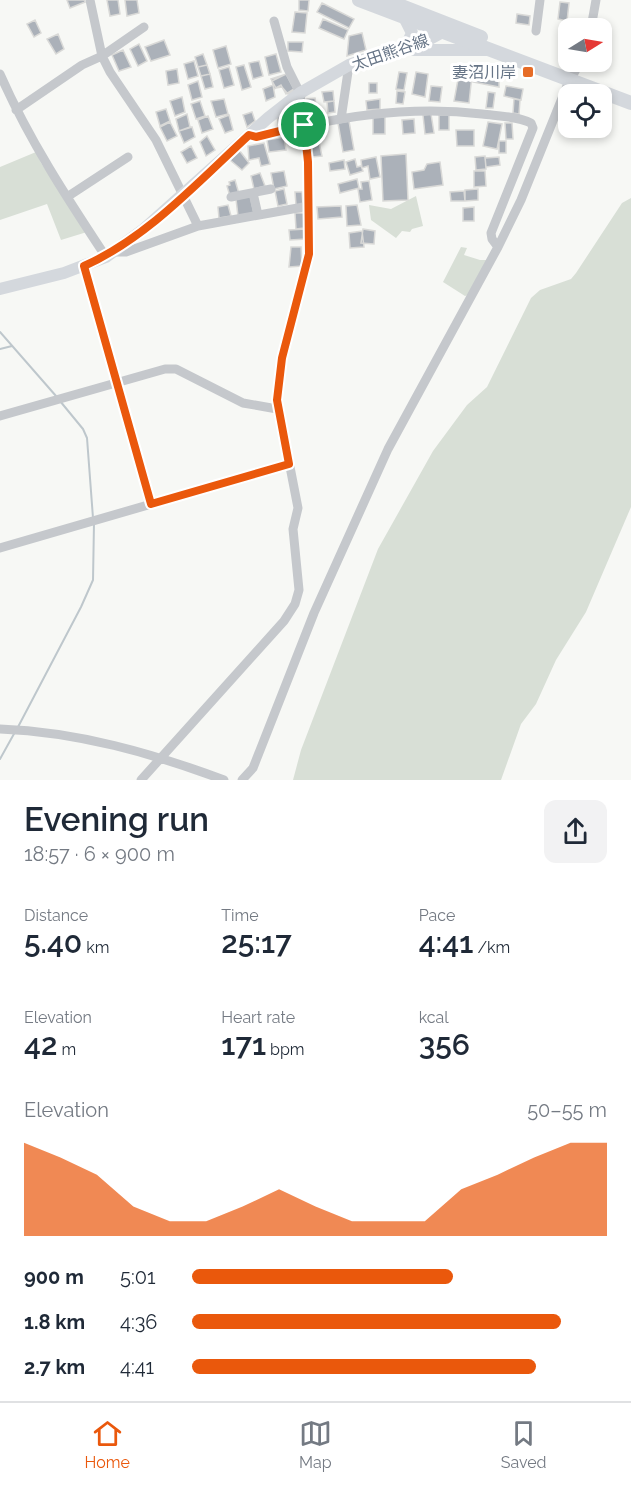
<!DOCTYPE html>
<html lang="en">
<head>
<meta charset="utf-8">
<style>
	body { margin:0; font-family:Raleway,"Noto Sans JP",sans-serif; background:#f2f2f3; color:#1f2937; height:100vh; display:flex; flex-direction:column; font-size:22px; white-space:nowrap }
	* { box-sizing:border-box; margin:0 }
	p { font-size:20px; color:#747a83 }
	.icon { flex:none; width:33px; height:33px; fill:none; stroke:currentColor; stroke-width:2; stroke-linecap:round; stroke-linejoin:round }
	.map { position:relative; height:780px; overflow:hidden }
	.details { display:flex; flex-direction:column; background:#fff; flex:1 }
	.details>* { flex:none }
	.needle { width:39px; rotate:79deg }
	.tools { position:absolute; left:558px; top:18px; display:grid; gap:12px }
	.tools a { display:grid; place-items:center; width:54px; height:54px; border-radius:12px; background:#fff; box-shadow:0 3px 9px #0003; font-size:30px }
	.pin { position:absolute; display:grid; place-items:center; width:51px; height:51px; color:#fff; margin:-26px; border:3px solid #fff; border-radius:50%; box-shadow:0 2px 6px #0007 }
	.round { display:grid; place-items:center; flex:none; width:63px; height:63px; border-radius:12px; background:#f2f2f3 }
	.head { display:flex; align-items:center; justify-content:space-between; height:102px; padding:0 24px }
	h1 { font-size:33px; font-weight:600; line-height:45px }
	.figures { display:grid; grid-template-columns:repeat(3,1fr); gap:9px; height:102px; padding:6px 24px }
	.figures div { display:grid; align-content:center }
	.figures b { font-size:30px; font-weight:600 }
	.figures small { font-size:16px; font-weight:400 }
	.figures p { font-size:16px }
	.chart { height:168px; padding:12px 24px }
	.chart p { display:flex; justify-content:space-between }
	.chart svg { width:100%; height:108px; margin-top:6px; fill:#ea580c; opacity:.7 }
	ul { padding:0 24px; list-style:none; font-size:20px }
	li { display:grid; grid-template-columns:96px 72px 1fr; align-items:center; height:45px }
	li i { height:15px; border-radius:8px; background:#ea580c }
	.tab-bar { display:flex; justify-content:space-around; align-items:center; height:84px; border-top:2px solid #e0e1e3; background:#fff; font-size:16px; color:#747a83 }
	.tab-bar a { display:grid; justify-items:center; gap:3px }
	.tab-bar .active { color:#ea580c }
	.map>svg:first-child { display:block }
	.green { fill:#d8dfd6 }
	.lines { fill:none; stroke-linecap:round; stroke-linejoin:round }
	.stream { stroke:#bec7cc; stroke-width:2 }
	.building { fill:#abb1b9; stroke:#d9d9d7; stroke-width:1.5 }
	.minor { stroke:#c5c8cc; stroke-width:9 }
	.major { stroke:#d4d8dd; stroke-width:12 }
	.highway { stroke:#d4d8dd; stroke-width:14 }
	.route-casing { stroke:#fff; stroke-width:12 }
	.route { stroke:#ea580c; stroke-width:8 }
	.poi-dot { fill:#e66c26; stroke:#fff; stroke-width:2 }
	.labels { text-anchor:middle; stroke-width:6; stroke-linejoin:round; paint-order:stroke }
	.street-label { font-size:16px; fill:#667486; stroke:#fff }
	.poi-label { font-size:16px; fill:#667486; stroke:#fff; text-anchor:end }
</style>
</head>
<body>
<div class="map">
<svg width="631" height="780" viewBox="0 0 631 780">
	<rect width="100%" height="100%" fill="#f7f8f5"/>
	<path class="green" d="M36 152 41 163 87 232 61 240 47 204 0 220V167Z
		M416 196 423 226 412 229 410 232 402 231 396 238 371 220 369 205 391 209Z
		M631 198V507L586 612 556 660 536 704 521 724 501 780H293L301 750 378 549 433 451 467 405 487 387 531 298 540 290 571 279 576 273 622 203Z
		M461 247 467 248 464 255 480 260H487L468 295 465 296 443 282Z"/>
	<g class="lines">
		<path class="stream" d="M0 332 56 396
			M0 349 12 346
			M60 401 83 429 87 438 93 518
			M18 727 81 607 93 580 94 523
			M0 759 15 732"/>
	</g>
	<path class="building" d="M67 0H84L85 2 70 8Z
		M107 0H118L120 14 110 16Z
		M125 0H137L139 13 127 16Z
		M299 0H309L308 11 299 10Z
		M560 2 569 3 567 21 558 19Z
		M322 3 354 19 349 28 317 12Z
		M295 12 307 13 305 33 292 32Z
		M517 14 530 16 529 25 516 23Z
		M323 19 348 30 344 39 319 28Z
		M35 20 41 33 34 37 27 24Z
		M362 33 366 50 347 56 349 36Z
		M58 34 64 49 56 54 47 39Z
		M164 40 170 55 151 61 145 47Z
		M288 42H303L302 52 288 51Z
		M139 44 147 61 138 66 130 49Z
		M226 46 231 64 218 68 213 50Z
		M123 50 131 67 119 71 112 55Z
		M203 54 207 65 198 67 195 57Z
		M276 54 281 72 269 75 265 57Z
		M194 61 198 76 188 79 184 64Z
		M259 61 263 76 253 79 249 63Z
		M207 65 210 74 201 76 198 67Z
		M244 65 251 87 242 90 236 67Z
		M229 67 234 85 224 88 219 70Z
		M177 69 179 83 168 85 166 71Z
		M399 72 407 73 404 90 396 89Z
		M416 72 428 74 425 97 412 94Z
		M210 74 213 87 205 89 201 76Z
		M286 74 294 89 286 94 281 85 274 89 272 81Z
		M287 74 296 89 288 94 282 87 276 88 271 79Z
		M459 74 472 75 469 103 454 101Z
		M475 75 499 78V87L473 82Z
		M198 81 202 97 192 100 188 85Z
		M369 83H377V93H369Z
		M273 85 275 97 266 101 263 89Z
		M431 86 442 87 440 102 429 101Z
		M506 86 523 89 521 100 504 96Z
		M333 91 334 101 324 102 322 92Z
		M397 91 405 92 403 104 396 103Z
		M488 92 495 93 493 108H486Z
		M182 97 185 112 175 116 170 101Z
		M315 98 317 113H308L307 99Z
		M224 99 228 114 216 117 211 101Z
		M380 99V109L367 110 366 101Z
		M514 99 520 100 519 114 513 113Z
		M200 101 205 116 196 119 191 104Z
		M334 101 335 112 328 113 327 102Z
		M291 107H300L301 120H292Z
		M166 109 170 121 160 126 156 112Z
		M252 112 255 121 247 127 243 115Z
		M187 114 190 127 179 131 176 119Z
		M431 114 434 133 425 134 423 115Z
		M229 115 233 130 225 133 219 119Z
		M287 115 289 124 279 126 277 117Z
		M439 115H449V130H439Z
		M208 116 213 129 202 133 198 120Z
		M373 116 385 117V134H373Z
		M414 119 415 133 403 134 402 120Z
		M349 121 354 150 343 152 338 123Z
		M170 122 177 136 167 141 160 127Z
		M488 122 502 124 497 149 483 146Z
		M505 123H512L513 139H506Z
		M192 127 195 137 184 143 179 131Z
		M318 128 321 141 309 143 307 129Z
		M456 130H474V146H457Z
		M207 136 215 150 206 156 200 142Z
		M284 137 286 150 269 152 267 140Z
		M499 141H506V153H499Z
		M319 142 322 156 312 157V144Z
		M264 143 270 164 261 166 259 158 249 160 248 146Z
		M191 146 197 158 187 163 181 152Z
		M239 150 249 163 242 170 230 160Z
		M406 154 408 200 383 201 381 156Z
		M485 156 486 169 476 170 475 157Z
		M376 157 380 177 370 179 368 166 362 168 361 160Z
		M499 157 500 165 486 167 485 158Z
		M355 159 357 167 361 166 363 171 350 175 346 162Z
		M344 160 345 169 330 171 329 163Z
		M440 162 443 185 414 189 412 172 424 170 427 164Z
		M284 171 287 186 274 189 271 173Z
		M474 171H485L486 186 474 187Z
		M260 173 265 186 254 189 251 176Z
		M357 179 359 188 340 193 338 184Z
		M235 180 239 194 230 196 227 186 230 185 229 182Z
		M369 181 372 200 360 202 358 189H362L361 182Z
		M284 189 287 204 278 206 275 191Z
		M478 189V200L465 201V190Z
		M464 191 465 201H451L450 192Z
		M295 192H302L303 205H296Z
		M250 195 254 213 238 216 236 199Z
		M228 205 231 216 219 218 218 207Z
		M357 205 361 225 347 226 346 206Z
		M341 206 342 217 318 219 317 207Z
		M474 207V221H463V208Z
		M295 213H304V228L296 229Z
		M306 229V239L290 240 289 230Z
		M363 229 375 231 374 244 361 243Z
		M362 231 364 247 350 248 349 233Z
		M291 247H301L302 266 289 267Z"/>
	<g class="lines">
		<path class="minor" d="M90 0 102 56 110 72 156 140 198 226
			M591 28 596 0
			M536 31 540 0
			M0 74C29 140 67 198 106 257
			M16 110 82 65 102 56 144 27
			M341 119 349 65
			M249 135 256 137C332 118 403 105 482 114 498 116 516 116 531 123L533 128 491 233 492 239 498 247
			M253 193 258 215
			M67 197 128 157
			M231 197 271 189
			M113 252H126L198 226 309 206
			M83 266 151 504
			M0 416 165 369H176L243 403 277 409
			M0 548 289 464
			M0 729C78 732 152 753 224 780
			M141 780 284 621 295 604 299 590 293 529 298 508 277 400 282 358 309 254V206L308 162 300 93 287 67 274 21
			M242 780 253 768 314 613 388 449 498 247 521 200 567 86 580 62"/>
		<path class="major" d="M404 50 412 33 405 19
			M414 50H489
			M0 289 64 273 106 257 144 229 268 118 300 93 349 65 380 54 417 46 450 28"/>
		<path class="highway" d="M359 0 631 103
			M386 0 481 37"/>
	</g>
	<g class="lines">
		<defs>
			<path id="route" d="M304 125 308 162 309 254 282 358 277 400 289 464 151 504 84 266C147 238 198 182 249 135L256 137Z"/>
		</defs>
		<use href="#route" class="route-casing"/>
		<use href="#route" class="route"/>
	</g>
	<rect class="poi-dot" x="522" y="66" width="12" height="12" rx="3"/>
	<g class="labels">
		<g class="street-label">
			<text transform="translate(390 52) rotate(-19)" y="6">太田熊谷線</text>
		</g>
		<g class="poi-label">
			<text x="516" y="78">妻沼川岸</text>
		</g>
	</g>
</svg>
<div class="tools">
<a><svg class="needle" viewBox="-14 -14 28 28"><path d="M0-13l5 13h-10z" fill="#e53935"/><path d="M0 13l5-13h-10z" fill="#747a83"/></svg></a>
<a><svg class="icon" aria-label="locate" viewBox="0 0 24 24"><circle cx="12" cy="12" r="6"/><path d="M12 2v4M12 18v4M2 12h4M18 12h4"/></svg></a>
</div>
<div class="pin" style="left:304px;top:125px;background:#1e9e55"><svg class="icon" aria-label="arrive" viewBox="0 0 24 24"><path d="M6 21V4h12l-3 4 3 4H6"/></svg></div>
</div>
<section class="details">
<div class="head"><div><h1>Evening run</h1><p>18:57 · 6 × 900 m</p></div><a class="round"><svg class="icon" aria-label="share" viewBox="0 0 24 24"><path d="M12 15V3M7 8l5-5 5 5M5 13v7h14v-7"/></svg></a></div>
<div class="figures">
<div><p>Distance</p><b>5.40<small> km</small></b></div>
<div><p>Time</p><b>25:17</b></div>
<div><p>Pace</p><b>4:41<small> /km</small></b></div>
</div>
<div class="figures">
<div><p>Elevation</p><b>42<small> m</small></b></div>
<div><p>Heart rate</p><b>171<small> bpm</small></b></div>
<div><p>kcal</p><b>356</b></div>
</div>
<div class="chart"><p><span>Elevation</span>50–55 m</p>
<svg viewBox="0 0 160 44" preserveAspectRatio="none"><path d="M0 44V6L10 12L20 19L30 32L40 38L50 38L60 32L70 25L80 32L90 38L100 38L110 38L120 25L130 19L140 12L150 6L160 6V44z"/></svg>
</div>
<ul>
<li><b>900 m</b>5:01<i style="width:63%"></i></li>
<li><b>1.8 km</b>4:36<i style="width:89%"></i></li>
<li><b>2.7 km</b>4:41<i style="width:83%"></i></li>
</ul>
</section>
<nav class="tab-bar">
<a class="active"><svg class="icon" aria-label="home" viewBox="0 0 24 24"><path d="M3 11l9-7 9 7M6 9v11h12V9"/></svg>Home</a>
<a><svg class="icon" aria-label="map" viewBox="0 0 24 24"><path d="M3 6l6-2 6 2 6-2v14l-6 2-6-2-6 2zM9 4v14M15 6v14"/></svg>Map</a>
<a><svg class="icon" aria-label="saved" viewBox="0 0 24 24"><path d="M7 4h10v16l-5-4-5 4z"/></svg>Saved</a>
</nav>
</body>
</html>
